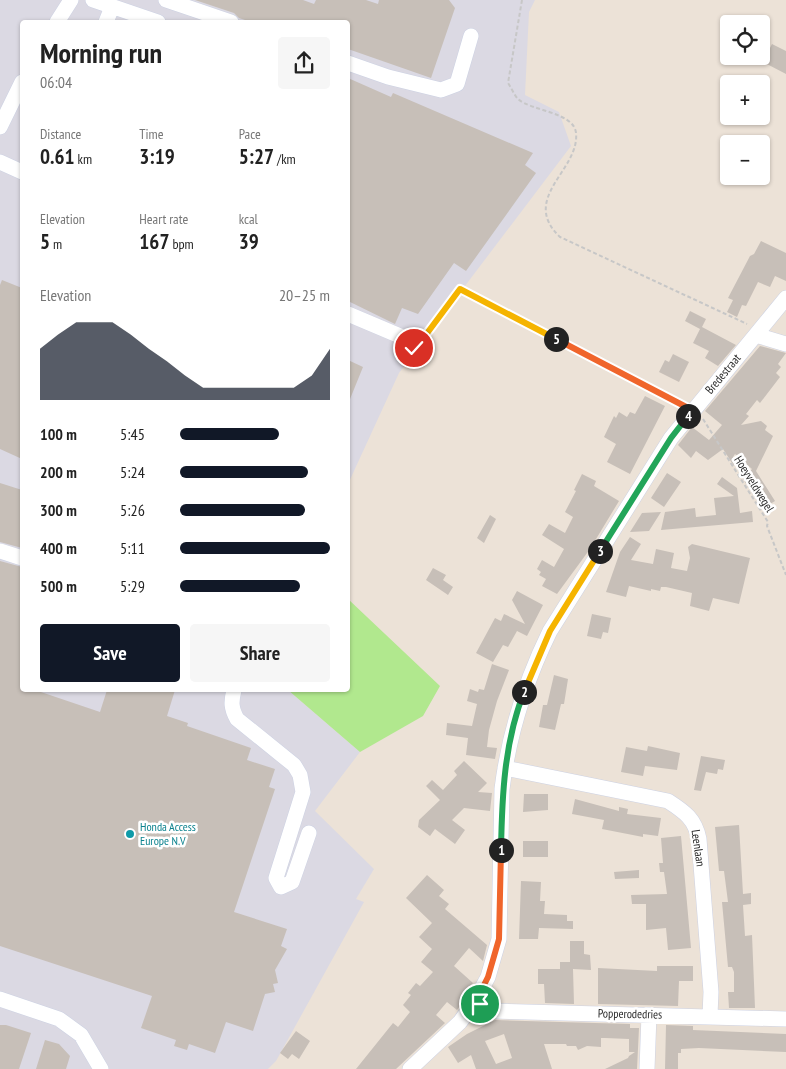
<!DOCTYPE html>
<html lang="en">
<head>
<meta charset="utf-8">
<style>
	body { margin:0; font-family:"PT Sans Narrow",sans-serif; background:#f6f6f6; color:#222; height:100vh; display:flex; flex-direction:column; font-size:19px; white-space:nowrap }
	* { box-sizing:border-box; margin:0 }
	p { font-size:16px; color:#767676 }
	.icon { flex:none; width:28px; height:28px; fill:none; stroke:currentColor; stroke-width:2; stroke-linecap:round; stroke-linejoin:round }
	.map { position:relative; flex:1; overflow:hidden }
	.panel { position:absolute; left:20px; top:20px; width:330px; height:672px; display:flex; flex-direction:column; background:#fff; border-radius:5px; box-shadow:0 1px 4px #0004 }
	.panel>* { flex:none }
	.fabs { position:absolute; left:720px; top:15px; display:grid; gap:10px }
	.fabs a { display:grid; place-items:center; width:50px; height:50px; border-radius:5px; background:#fff; box-shadow:0 1px 4px #0004; font-size:25px }
	.pin { position:absolute; display:grid; place-items:center; width:42px; height:42px; color:#fff; margin:-21px; border:2px solid #fff; border-radius:50%; box-shadow:0 1px 5px #0007 }
	.km { position:absolute; width:25px; height:25px; margin:-12px; border-radius:50%; background:#222; color:#fff; font-size:14px; line-height:25px; text-align:center }
	.round { display:grid; place-items:center; flex:none; width:52px; height:52px; border-radius:5px; background:#f6f6f6 }
	.summary { display:flex; align-items:center; justify-content:space-between; height:85px; padding:0 20px }
	h1 { font-size:28px; font-weight:700; line-height:38px }
	.metrics { display:grid; grid-template-columns:repeat(3,1fr); gap:8px; height:85px; padding:5px 20px }
	.metrics div { display:grid; align-content:center }
	.metrics b { font-size:21px; font-weight:700 }
	.metrics small { font-size:14px; font-weight:400 }
	.metrics p { font-size:14px }
	.chart { height:140px; padding:10px 20px }
	.chart p { display:flex; justify-content:space-between }
	.chart svg { width:100%; height:90px; margin-top:5px; fill:#111827; opacity:.7 }
	.primary-button { display:flex; gap:10px; margin-top:auto; padding:10px 20px }
	.primary-button a { flex:1; height:58px; border-radius:5px; background:#111827; color:#fff; font-size:20px; font-weight:700; line-height:58px; text-align:center }
	.primary-button a+a { background:#f6f6f6; color:#222 }
	ul { padding:0 20px; list-style:none; font-size:16px }
	li { display:grid; grid-template-columns:80px 60px 1fr; align-items:center; height:38px }
	li i { height:12px; border-radius:6px; background:#111827 }
	.map>svg:first-child { display:block }
	.industrial { fill:#dbd9e3 }
	.green { fill:#b1e88e }
	.building { fill:#c7bfb8; fill-rule:evenodd }
	.lines { fill:none; stroke-linecap:round; stroke-linejoin:round }
	.minor-casing { stroke:#cdd2e3; stroke-width:16 }
	.path { stroke:#c7c7c7; stroke-width:2; stroke-dasharray:4 2.5; stroke-linecap:butt }
	.minor { stroke:#fff; stroke-width:15 }
	.split-1-casing { stroke:#fff; stroke-width:10 }
	.split-2-casing { stroke:#fff; stroke-width:10 }
	.split-3-casing { stroke:#fff; stroke-width:10 }
	.split-4-casing { stroke:#fff; stroke-width:10 }
	.split-5-casing { stroke:#fff; stroke-width:10 }
	.split-6-casing { stroke:#fff; stroke-width:10 }
	.split-1 { stroke:#f0652b; stroke-width:6 }
	.split-2 { stroke:#22a559; stroke-width:6 }
	.split-3 { stroke:#f5b400; stroke-width:6 }
	.split-4 { stroke:#22a559; stroke-width:6 }
	.split-5 { stroke:#f0652b; stroke-width:6 }
	.split-6 { stroke:#f5b400; stroke-width:6 }
	.culture-dot { fill:#0f9aa8; stroke:#fff; stroke-width:2 }
	.labels { text-anchor:middle; stroke-width:5; stroke-linejoin:round; paint-order:stroke }
	.street-label { font-size:12px; fill:#282828; stroke:#fff }
	.culture-label { font-size:12px; fill:#0d838f; stroke:#fff; text-anchor:start }
</style>
</head>
<body>
<div class="map">
<svg width="786" height="1069" viewBox="0 0 786 1069">
	<rect width="100%" height="100%" fill="#ece2d7"/>
	<path class="industrial" d="M0 0H535L529 12 525 95 559 112 571 146 399 373 348 484V22H22V690H288L360 752 315 811 374 869 356 899 364 902 276 1061 268 1069H0Z"/>
	<path class="green" d="M348 599 440 686 423 716 360 752 288 690H348Z"/>
	<path class="building" d="M195 0H303L314 4 316 0H366L378 4 379 0H449L455 8 431 78 348 49V22H251L239 18 234 13Z
		M772 44 786 51V74L763 62Z
		M348 78 391 97 393 93 533 153 525 165 536 173 466 271 454 263 418 314 402 308 395 324 348 301Z
		M761 241 786 253V281L775 276 770 287 758 282 746 306 742 305 737 317 727 312 733 300 728 298 750 256 754 254Z
		M2 280 22 288V459L0 449V285Z
		M690 311 706 319 702 327 736 345 718 366 705 358 709 351 693 343 700 329 685 321Z
		M760 346 786 353 778 364 781 367 776 373 780 377 760 403 757 400 746 414 749 416 741 425 761 421 767 426 765 430 773 436 756 471 775 501 762 509 743 479 752 469 735 454 733 457 734 466 723 449 708 460 696 451 691 458 678 445 692 427 709 440 722 425 705 411Z
		M673 354 689 362 679 382 659 372 665 360 669 362Z
		M348 360 363 367 348 404Z
		M645 396 665 406 630 474 607 462 616 444 604 437 614 416 616 418 619 412 627 417 630 412 635 414Z
		M667 473 681 482 664 507 651 498Z
		M582 474 596 481 594 486 619 501 590 549 557 594 542 586 546 579 539 575 541 572 537 569 542 560 554 567 564 549 542 535 549 524 565 533 573 517 565 512 576 491 574 490Z
		M722 477 737 488 740 513 752 511 753 522 661 530 665 512 695 508 696 517 716 515 714 498 734 496 717 484Z
		M0 483 22 490V548L0 542Z
		M661 512 649 531 630 532 642 513Z
		M490 515 496 519 484 543 477 538Z
		M630 537 641 544 631 560 653 564 656 549 674 553 671 568 687 571 690 558 688 547 692 544 750 558 739 604 713 598 709 611 690 606 692 593 666 587H661L660 591 651 589V591L629 586 626 597 606 592 620 552Z
		M0 561 22 567V690H35L100 712 107 690H175L167 716 188 723 187 726 251 748 247 760 275 769 269 787 275 789 234 912 287 929 281 946 287 949 275 970 278 983 273 984 275 992 265 994 253 1031 226 1022 215 1053 189 1044 187 1050 174 1046 176 1040 141 1028 152 996 0 946Z
		M433 568 446 575 443 580 453 587 448 595 426 580Z
		M517 591 543 605 527 636 517 631 508 647 503 645 493 662 476 653 495 618 501 621 504 614 525 624 512 600Z
		M592 614 611 618 608 633 603 632 601 639 587 636Z
		M492 664 509 670 497 701 489 730 487 747 497 748 495 759 466 755 468 738 446 735 447 723 472 726 477 704 467 701 470 689 478 692 479 689 484 690Z
		M554 675 568 679 564 704H561L555 730 539 727 543 705H547Z
		M648 746 680 753 677 770 645 766 643 776 621 772 626 747 647 751Z
		M701 756 725 760 723 770 718 769 717 774 706 772 701 791 694 790Z
		M464 761 487 783 478 792 492 793 490 811 464 808 452 820 465 830 455 844 435 829 430 836 418 827 419 820 440 800 426 786 432 780 443 790 457 775 454 771Z
		M524 794H548V810L523 812Z
		M575 799 619 811V807L628 809 627 814 661 818 658 836 643 834V837L602 829 604 820 572 814Z
		M739 825 743 894 751 893V904L743 905 745 936 752 935 755 1008H729L728 992H734V972L732 967H728L722 902H728L724 871H719L715 827Z
		M681 836 691 948 668 950 666 928 646 930V904H632L631 895 667 894 664 872H660L659 863H663L661 838Z
		M523 841H548V857H523Z
		M639 870V878L615 879 614 872Z
		M427 875 444 890 439 896 449 904 445 909 487 945 483 961 469 948 454 966 473 983 466 991 468 994 467 996 457 1010 447 1002 436 1015 445 1023 396 1069H356L393 1023 398 1027 410 1012 403 1005 411 995 408 993 416 983 420 986 433 972 421 962 432 949 419 937 432 923 406 898Z
		M521 881 541 882 540 901H545L544 914 567 915V921H573V929L539 928 538 939H519Z
		M570 941H584V954L590 955 591 970 573 969 574 1004 545 1003 544 984H538V969H560V962H570Z
		M657 966H693V981H679L678 1006 598 1004V968L657 971Z
		M495 1020 630 1024V1028H639L637 1069H605L628 1058 629 1056 635 1052H629V1039L605 1038H601V1047L587 1046 578 1050 576 1046H567L566 1044H544L552 1069H476L471 1055 458 1063 448 1047 467 1034ZM504 1034 512 1058 496 1064 485 1041Z
		M0 1025H6L31 1033 19 1069H0Z
		M666 1025 693 1026V1030L786 1034V1052L699 1048 681 1049V1053H678V1069H665Z
		M296 1031 310 1041 299 1059 292 1054 288 1059 280 1053Z
		M45 1040 59 1044 70 1056 66 1069H36Z"/>
	<g class="lines">
		<defs>
			<path id="minor" d="M93 0 158 22
				M166 0 231 22
				M57 22 71 0
				M106 22 112 7
				M348 63 388 77 441 90 457 84 471 36
				M0 127 22 82
				M0 162 22 172
				M348 314 419 344
				M756 335 786 344
				M0 551 22 558
				M234 690C231 702 231 708 237 719L294 765 300 775 303 792 276 878 281 887 292 882 309 833
				M505 768 668 801C685 812 695 819 699 839L711 992 710 1015
				M0 999 59 1019 81 1035 101 1069
				M475 1001 494 1011 786 1019
				M410 1069 460 1022 475 1001 488 977 499 939 502 789C509 733 525 682 550 631L671 438 786 298
				M647 1069 649 1015"/>
		</defs>
		<use href="#minor" class="minor-casing"/>
		<path class="path" d="M522 0 508 83C511 87 514 95 518 99 531 111 574 112 576 133 580 170 519 198 560 237L747 324
			M427 333 460 289 682 404
			M703 419 768 522 767 526 786 575"/>
		<use href="#minor" class="minor"/>
	</g>
	<g class="lines">
		<defs>
			<path id="split-1" d="M480 1004 476 1001 488 977 499 939 501 850"/>
			<path id="split-2" d="M501 850C502 797 504 743 524 692"/>
			<path id="split-3" d="M524 692 550 631 600 551"/>
			<path id="split-4" d="M600 551 671 438 688 416"/>
			<path id="split-5" d="M556 339 692 410 688 416"/>
			<path id="split-6" d="M414 348 419 344 460 289 556 339"/>
		</defs>
		<use href="#split-1" class="split-1-casing"/>
		<use href="#split-2" class="split-2-casing"/>
		<use href="#split-3" class="split-3-casing"/>
		<use href="#split-4" class="split-4-casing"/>
		<use href="#split-5" class="split-5-casing"/>
		<use href="#split-6" class="split-6-casing"/>
		<use href="#split-1" class="split-1"/>
		<use href="#split-2" class="split-2"/>
		<use href="#split-3" class="split-3"/>
		<use href="#split-4" class="split-4"/>
		<use href="#split-5" class="split-5"/>
		<use href="#split-6" class="split-6"/>
	</g>
	<circle class="culture-dot" cx="130" cy="834" r="5"/>
	<g class="labels">
		<g class="street-label">
			<text transform="translate(723 374) rotate(-50)" y="4">Bredestraat</text>
			<text transform="translate(754 484) rotate(58)" y="4">Hoeyveldwegel</text>
			<text transform="translate(698 848) rotate(82)" y="4">Leenlaan</text>
			<text transform="translate(630 1014) rotate(1)" y="4">Popperodedries</text>
		</g>
		<g class="culture-label">
			<text x="140" y="831">Honda Access<tspan x="140" dy="14">Europe N.V</tspan></text>
		</g>
	</g>
</svg>
<div class="fabs">
<a><svg class="icon" aria-label="locate" viewBox="0 0 24 24"><circle cx="12" cy="12" r="6"/><path d="M12 2v4M12 18v4M2 12h4M18 12h4"/></svg></a>
<a>+</a>
<a>−</a>
</div>
<div class="pin" style="left:480px;top:1004px;background:#1e9e55"><svg class="icon" aria-label="arrive" viewBox="0 0 24 24"><path d="M6 21V4h12l-3 4 3 4H6"/></svg></div>
<div class="pin" style="left:414px;top:348px;background:#d93025"><svg class="icon" aria-label="check" viewBox="0 0 24 24"><path d="M5 12l5 5 9-10"/></svg></div>
<b class="km" style="left:501px;top:850px">1</b>
<b class="km" style="left:524px;top:692px">2</b>
<b class="km" style="left:600px;top:551px">3</b>
<b class="km" style="left:688px;top:416px">4</b>
<b class="km" style="left:556px;top:339px">5</b>
<section class="panel">
<div class="summary"><div><h1>Morning run</h1><p>06:04</p></div><a class="round"><svg class="icon" aria-label="share" viewBox="0 0 24 24"><path d="M12 15V3M7 8l5-5 5 5M5 13v7h14v-7"/></svg></a></div>
<div class="metrics">
<div><p>Distance</p><b>0.61<small> km</small></b></div>
<div><p>Time</p><b>3:19</b></div>
<div><p>Pace</p><b>5:27<small> /km</small></b></div>
</div>
<div class="metrics">
<div><p>Elevation</p><b>5<small> m</small></b></div>
<div><p>Heart rate</p><b>167<small> bpm</small></b></div>
<div><p>kcal</p><b>39</b></div>
</div>
<div class="chart"><p><span>Elevation</span>20–25 m</p>
<svg viewBox="0 0 160 44" preserveAspectRatio="none"><path d="M0 44V19L10 12L20 6L30 6L40 6L50 12L60 19L70 25L80 32L90 38L100 38L110 38L120 38L130 38L140 38L150 32L160 19V44z"/></svg>
</div>
<ul>
<li><b>100 m</b>5:45<i style="width:66%"></i></li>
<li><b>200 m</b>5:24<i style="width:85%"></i></li>
<li><b>300 m</b>5:26<i style="width:83%"></i></li>
<li><b>400 m</b>5:11<i style="width:100%"></i></li>
<li><b>500 m</b>5:29<i style="width:80%"></i></li>
</ul>
<div class="primary-button"><a>Save</a><a>Share</a></div>
</section>
</div>
</body>
</html>
